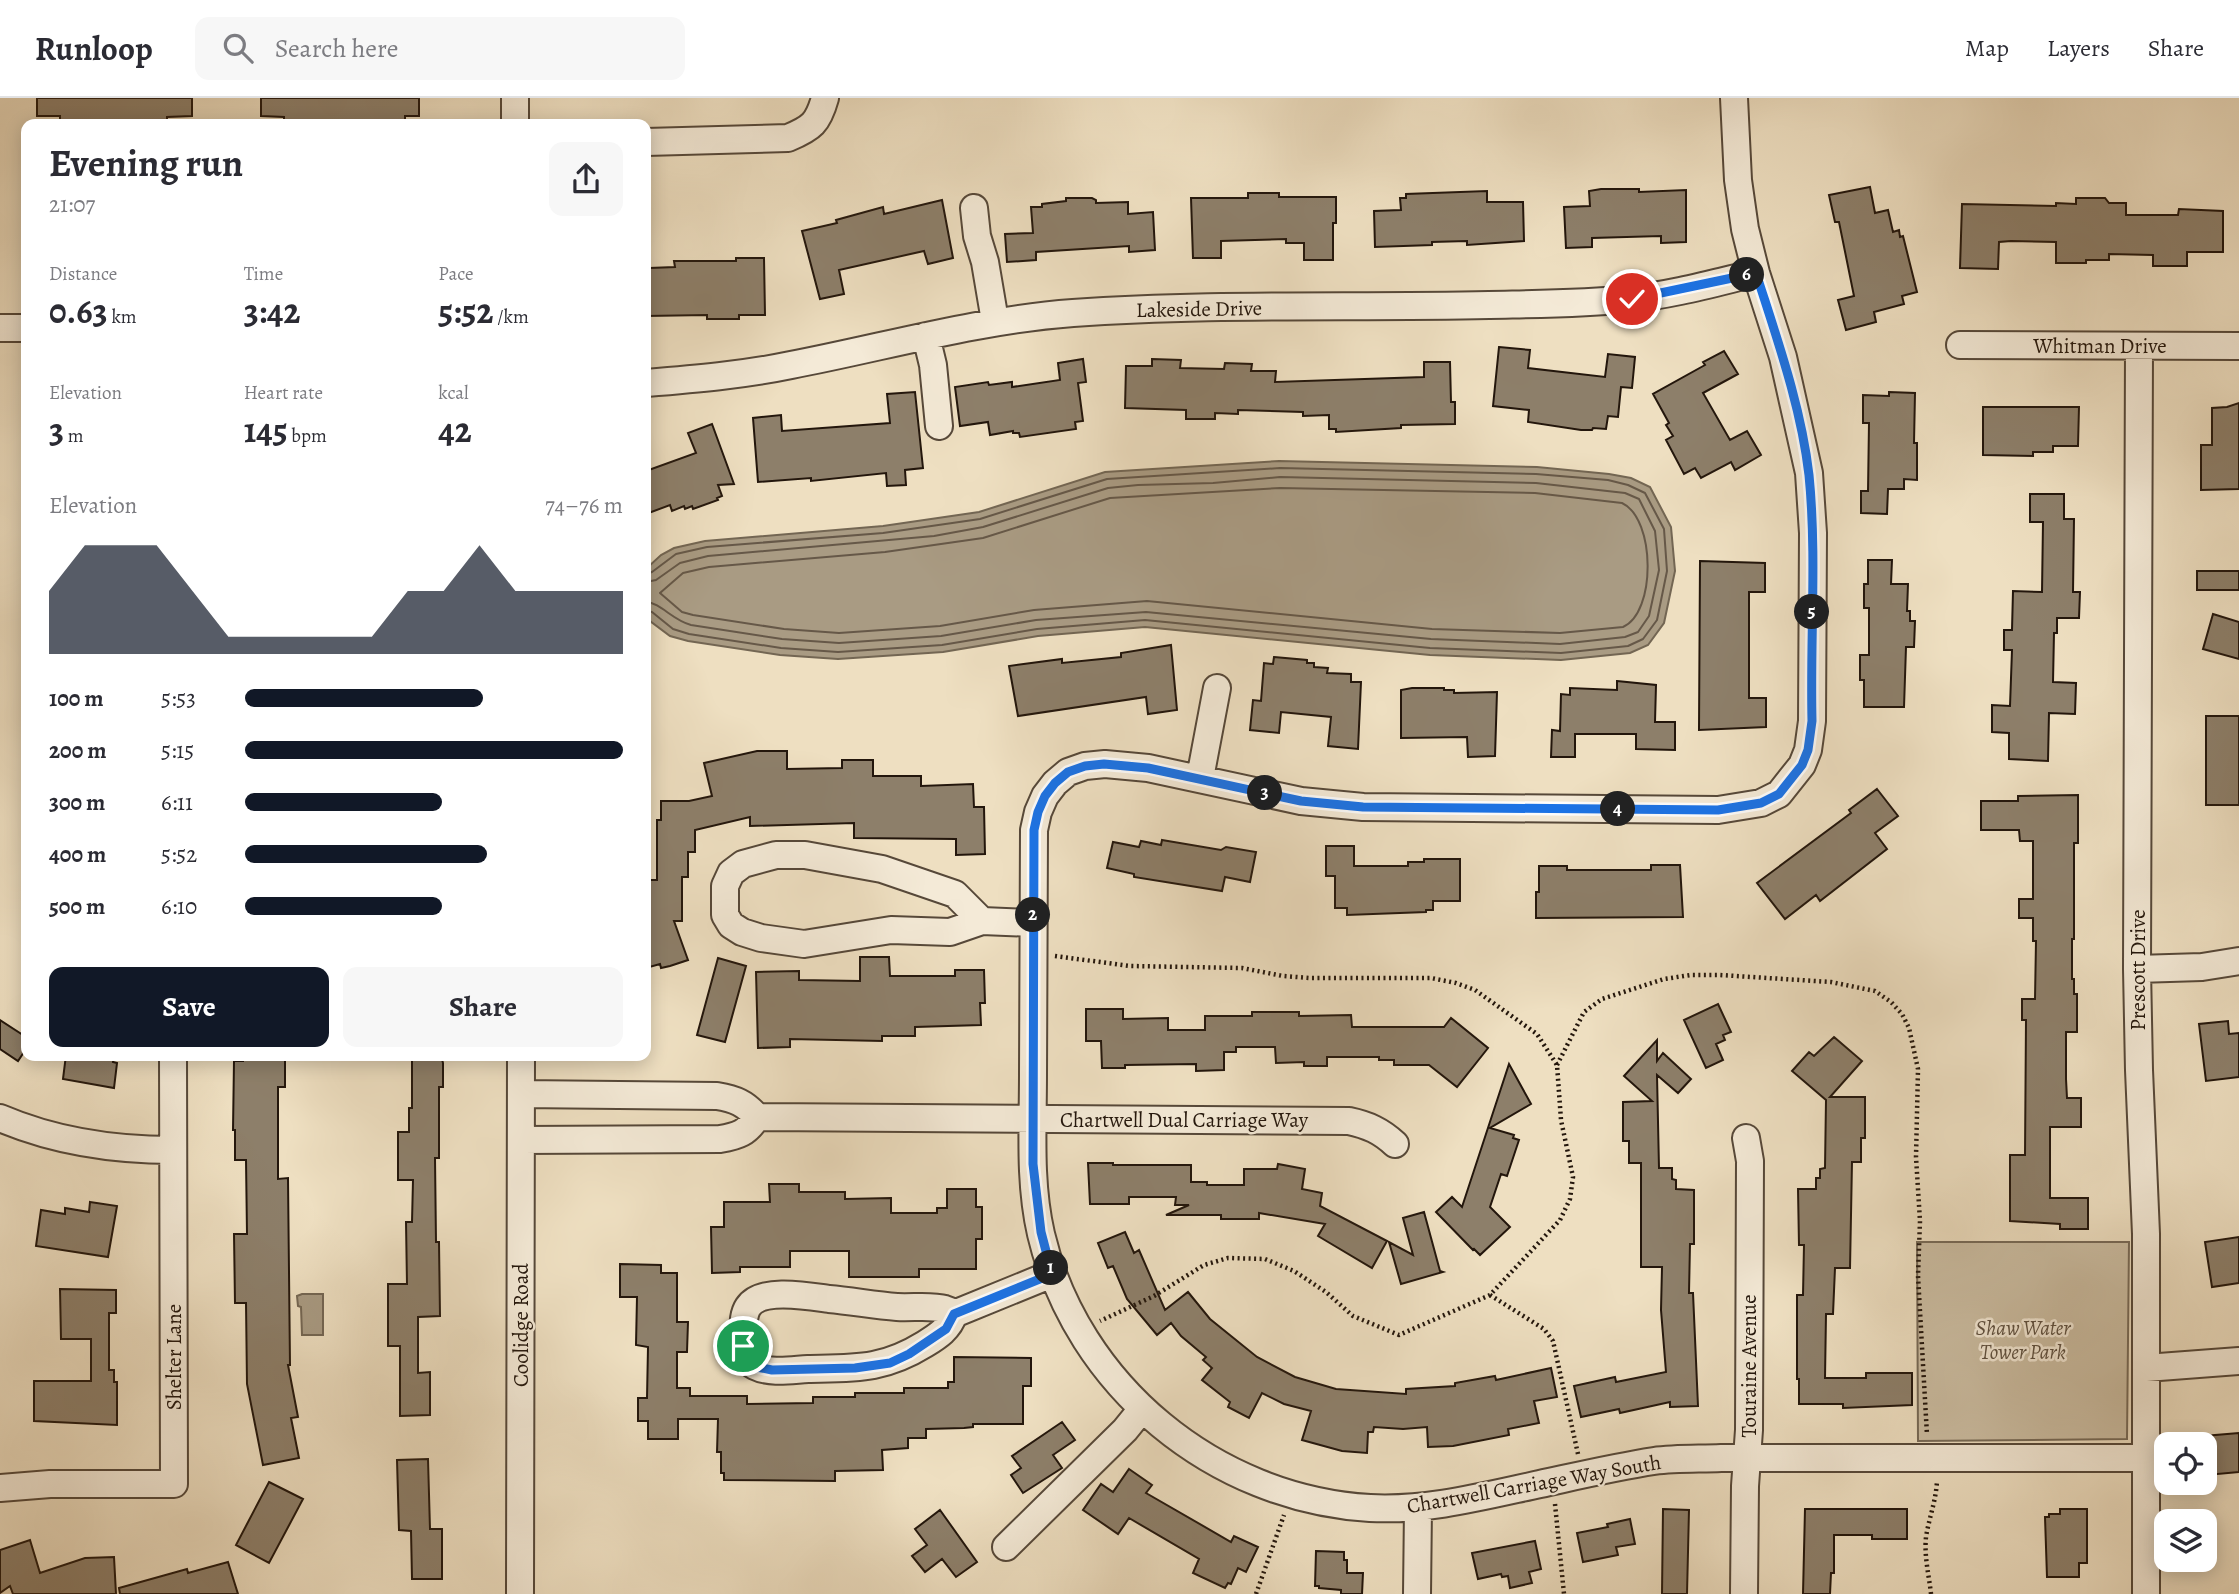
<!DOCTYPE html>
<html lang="en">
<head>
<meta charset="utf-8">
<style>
	body { margin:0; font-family:Alegreya,serif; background:#f7f7f7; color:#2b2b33; height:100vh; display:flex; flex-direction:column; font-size:26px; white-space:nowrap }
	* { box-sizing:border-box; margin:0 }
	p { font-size:23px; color:#7c7c81 }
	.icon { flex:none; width:38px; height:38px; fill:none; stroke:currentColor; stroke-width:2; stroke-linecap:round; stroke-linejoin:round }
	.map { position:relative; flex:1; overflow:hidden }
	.panel { position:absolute; left:21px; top:21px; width:630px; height:942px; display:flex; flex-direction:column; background:#fff; border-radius:14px; box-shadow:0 4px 18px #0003 }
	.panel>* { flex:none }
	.tools { position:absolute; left:2154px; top:1334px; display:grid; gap:14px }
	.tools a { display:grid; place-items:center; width:63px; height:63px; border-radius:14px; background:#fff; box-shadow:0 4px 18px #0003; font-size:35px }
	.pin { position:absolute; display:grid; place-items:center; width:60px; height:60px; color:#fff; margin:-30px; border:4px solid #fff; border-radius:50%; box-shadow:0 2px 7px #0007 }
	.km { position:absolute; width:35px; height:35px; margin:-18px; border-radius:50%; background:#222; color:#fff; font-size:19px; line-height:35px; text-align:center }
	.round { display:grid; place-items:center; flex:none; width:74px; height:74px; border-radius:14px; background:#f7f7f7 }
	.headline { display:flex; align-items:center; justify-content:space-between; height:119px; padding:0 28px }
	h1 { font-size:38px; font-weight:700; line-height:52px }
	.metrics { display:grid; grid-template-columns:repeat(3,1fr); gap:10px; height:119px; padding:7px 28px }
	.metrics div { display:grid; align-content:center }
	.metrics b { font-size:35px; font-weight:700 }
	.metrics small { font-size:19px; font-weight:400 }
	.metrics p { font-size:19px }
	.chart { height:196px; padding:14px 28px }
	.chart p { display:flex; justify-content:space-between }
	.chart svg { width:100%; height:126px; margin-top:7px; fill:#111827; opacity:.7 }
	.action { display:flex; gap:14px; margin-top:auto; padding:14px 28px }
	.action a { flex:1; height:80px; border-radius:14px; background:#111827; color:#fff; font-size:28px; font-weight:700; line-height:80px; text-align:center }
	.action a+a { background:#f7f7f7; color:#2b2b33 }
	ul { padding:0 28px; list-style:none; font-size:23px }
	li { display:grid; grid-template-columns:112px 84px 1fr; align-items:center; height:52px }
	li i { height:18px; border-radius:9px; background:#111827 }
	header { display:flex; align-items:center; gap:42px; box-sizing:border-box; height:98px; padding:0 35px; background:#fff; border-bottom:2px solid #e1e1e2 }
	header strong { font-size:33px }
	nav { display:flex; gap:38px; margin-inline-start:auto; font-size:24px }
	.search { width:490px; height:63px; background:#f7f7f7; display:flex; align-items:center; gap:18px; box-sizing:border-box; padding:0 24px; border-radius:14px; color:#7c7c81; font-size:26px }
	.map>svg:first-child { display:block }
	.green { fill:#cbbda2; stroke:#776a57; stroke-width:2 }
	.water { fill:#a99b83; stroke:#736653; stroke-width:2 }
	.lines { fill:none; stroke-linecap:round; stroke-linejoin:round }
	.shore { stroke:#665848; stroke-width:2 }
	.building { fill:#8d7f6a; stroke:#23160c; stroke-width:2 }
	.minor-casing { stroke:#564839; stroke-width:30 }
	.path { stroke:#23160c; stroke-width:4.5; stroke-dasharray:2 3.5; stroke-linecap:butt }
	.minor { stroke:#f4ead7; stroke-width:26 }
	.route-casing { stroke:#fff; stroke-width:14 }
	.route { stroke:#1a73e8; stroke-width:9 }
	.labels { text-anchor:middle; stroke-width:5; stroke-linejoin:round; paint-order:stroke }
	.street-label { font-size:21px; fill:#23160c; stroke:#f4ead7 }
	.park-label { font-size:21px; font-style:italic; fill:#5e5040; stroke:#f4ead7 }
</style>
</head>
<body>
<header>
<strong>Runloop</strong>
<div class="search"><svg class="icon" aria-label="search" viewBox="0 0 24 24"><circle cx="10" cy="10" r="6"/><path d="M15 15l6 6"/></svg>Search here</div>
<nav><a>Map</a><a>Layers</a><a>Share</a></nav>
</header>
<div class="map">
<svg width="2239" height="1496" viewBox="0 0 2239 1496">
	<rect width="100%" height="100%" fill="#eedfc1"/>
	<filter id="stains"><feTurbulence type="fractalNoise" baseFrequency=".00286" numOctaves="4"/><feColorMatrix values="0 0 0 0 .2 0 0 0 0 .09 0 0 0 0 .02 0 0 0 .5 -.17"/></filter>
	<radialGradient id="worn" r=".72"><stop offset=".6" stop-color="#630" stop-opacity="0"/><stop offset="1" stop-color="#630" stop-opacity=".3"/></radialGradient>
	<path class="green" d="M1917 1144H2129L2127 1341 1918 1343Z"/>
	<path class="water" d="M1279 363 1537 369 1609 376 1631 380 1650 389 1671 429 1675 473 1664 525 1648 547 1630 555 1561 562 1430 557 1145 529 1038 538 943 554 838 561 780 557 688 543 670 538 650 523 646 515V475L648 469 661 457 674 450 705 443 883 428 979 414 1105 374Z
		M302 1196H323V1237H302L301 1209 298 1208 297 1198Z"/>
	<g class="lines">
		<path class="shore" d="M1280 390 1535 395 1622 405C1656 421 1656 515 1623 529L1560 535 1432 531 1147 503 1034 512 940 528 839 535 784 531 693 517 682 514 660 495 683 475 709 469 885 454 983 440 1110 400Z
			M646 476 652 474 676 456 707 449 883 435 980 421 1107 381 1280 370 1536 376 1608 382 1628 387 1645 395 1664 431 1667 473 1657 522 1643 541 1628 548 1561 555 1430 550 1145 522 1037 531 942 547 838 554 781 550 689 536 673 531 652 514 646 513
			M646 484 656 482 680 465 708 458 934 438 983 429 1108 390 1138 387 1213 385 1280 379 1536 385 1625 395 1639 401 1655 433 1659 472 1649 518 1638 534 1625 539 1560 546 1431 541 1146 514 1036 522 941 538 839 545 782 541 691 527C672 522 661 505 646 504"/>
	</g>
	<path class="building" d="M37 0H192V18L167 19V23H60V18H37Z
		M261 0H419V18H405V26H381V24H284V19L261 18Z
		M1870 89 1875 115 1888 112 1893 134 1899 132 1900 139 1903 138 1917 194 1902 198 1904 206 1874 214 1876 224 1846 232 1838 202 1854 198 1839 124H1835L1829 97Z
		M1601 91H1639V94L1686 92V144L1661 145V138L1592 140V149L1566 150 1564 109 1590 108 1589 93Z
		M1487 93V104H1523L1524 143 1467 147V143L1432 144V147L1375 149 1374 113 1401 112 1400 100H1406V96Z
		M1248 95H1279V99H1336V125H1333V162H1304V145H1286V141L1221 143V160H1193L1191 100H1248Z
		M1066 100H1092L1096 102V105L1128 104V116L1153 114 1155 152 1129 154V148L1036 154V162L1007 164 1005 136 1033 135 1031 109H1042V106L1066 103Z
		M2076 100H2105L2109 105H2126V117H2178L2179 111 2223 113V154H2187V168H2153V157L2109 156V162H2086V165H2056V144L2011 143 1999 144 1998 171 1960 170 1962 106 2056 108V105L2076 106Z
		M942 102 953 160 928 166 924 153 839 172 844 196 820 201 802 133 837 125 836 122 883 109 884 116Z
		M736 160H764L765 217H739V221H707V217L646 218V179H650V170L675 169 674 163H736Z
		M1499 249 1530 252 1528 270 1605 279 1608 256 1635 259 1632 290 1621 289 1618 319 1608 318 1606 331 1593 330 1592 332H1581L1528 324 1529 312 1493 308Z
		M1724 253 1738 276 1703 295 1730 342 1747 333 1761 357 1735 372 1731 364 1701 380 1695 370 1684 376 1666 342 1673 338 1666 327 1669 325 1653 296 1705 267 1703 264Z
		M1083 261 1086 284 1078 285 1083 323 1075 324 1076 331 1020 339 1019 335H1013V333L990 337 988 324 960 328 955 289 988 284 989 287 1012 284V289L1060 282 1058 265Z
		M1152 261 1181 262 1180 270 1224 271 1225 265 1252 266 1251 273H1276L1275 284 1424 279V264H1450L1451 304H1455V326L1401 327V330L1336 334V331H1329V317L1303 318V314L1238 312V316L1215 315V321H1186V312L1125 310 1126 268H1152Z
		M915 294 923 370 905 372 906 387 887 388 886 375 811 383V380L758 384 753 320 781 317 782 333 890 325 887 296Z
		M1889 294 1915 295 1914 345H1917V382L1904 381V391H1888L1887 416 1861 415V393H1868L1869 325H1863V297L1889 298Z
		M2239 305V391L2201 392V347H2212V310L2227 309Z
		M1983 309H2079L2078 348H2053V354H2033V358L1983 357Z
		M712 326 734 386 718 387 722 398 717 400 718 402 693 411 692 408 685 411 684 408 672 413 670 407 646 416V373L696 355 688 335Z
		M2030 396H2064V421H2074L2073 494H2080L2079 520H2057V535H2054L2053 584 2076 585 2075 616 2049 615 2048 663 2009 661V635L1992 634V607L2010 608 2012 552H2004V532H2012L2013 493 2042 494 2043 424H2030Z
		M1868 462H1892L1891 486H1908L1907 513H1910V523H1915L1914 549H1906L1904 609H1864V582H1860V557H1869V510H1864V486H1868Z
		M1700 463 1765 465V494H1749V600H1766V629L1699 632Z
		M2197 473H2239V492H2197Z
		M2213 516 2239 524V561L2203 551Z
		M1171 547 1177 612 1148 616 1146 599 1018 618 1009 568 1062 561V565L1121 559V555Z
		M1274 559 1307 562V565H1314V569L1328 570 1327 575 1351 576V584H1361L1358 651 1328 648 1331 619 1281 614 1279 635 1250 632 1253 602 1261 603 1264 565 1273 566Z
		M1617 583 1656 587 1655 624H1675V652L1636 651V636H1575V659H1551L1552 632 1560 633 1561 596 1570 597V590L1617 592Z
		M1412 590H1444V592H1454V595L1497 594 1495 658 1468 659 1467 639 1401 640V592Z
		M2206 618H2239V707H2206Z
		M757 653H787V671L842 670V662H873V678H921V688L973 686 974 709H984L985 756 956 757V741L854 740V725L750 728V719L695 732V754H688V779H682V823H674L688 862 670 868 661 870 660 866 646 870V782H657V722H661V703H689L712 698 704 665Z
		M1877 691 1898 718 1875 735 1887 751 1820 803 1816 797 1785 821 1757 785 1851 715 1849 712Z
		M2078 697V745H2074V841H2072V881H2074V896H2077V934H2066V981L2067 1000H2081V1029H2050V1100H2088V1131H2060V1126L2010 1123V1057H2025L2026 922H2022V901H2035L2036 843H2033V820H2019V801H2033V743H2020L2019 732H1981V703H2018V698Z
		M1162 742 1221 752 1226 749 1256 754 1250 784 1225 779 1222 793 1134 779V776L1107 770 1113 744 1139 749 1141 743 1161 747Z
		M1326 748H1354V768H1408V764H1424V761H1460V803H1433V812H1426V814L1347 817V810H1335V778H1326Z
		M1651 767H1680L1683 819 1536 820V794H1539V768H1567V772H1651Z
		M860 859H889L890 878H955V872H984L985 905H980L981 927 915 929V938H882V943L790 941V949L758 950 756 874 799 873V882L860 883Z
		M718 860 746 868 725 944 697 937Z
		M1718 906 1731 934 1723 937 1725 942 1716 946 1723 962 1706 970 1684 922Z
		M1086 911H1123V921L1168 920V932H1205V918H1252V914H1299V918L1351 917 1352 929H1444L1451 920 1488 950 1457 989 1429 967H1394V962H1379V959H1327V968H1304V964L1276 965 1275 949H1236V954H1224V972L1196 973V966L1125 967V970H1102L1101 943H1086Z
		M0 922 26 939V951L18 963 0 951Z
		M2228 923 2229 936 2239 935V979L2206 983 2199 926Z
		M1834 939 1862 963 1830 999H1865V1040H1861V1064H1852L1850 1170H1835L1833 1216H1826L1825 1280H1866V1275H1912V1307L1843 1310V1306H1799V1281H1797V1197H1803L1804 1147H1799L1798 1091H1816V1080H1820V1071L1825 1070 1826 1002 1792 973 1809 954 1814 958Z
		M1657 942V963L1663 955 1691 981 1678 995 1657 977 1659 1070H1672V1081L1676 1082V1091L1694 1092V1146H1690L1689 1195H1693L1698 1308 1670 1309V1304L1620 1315 1619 1311 1581 1319 1574 1288 1615 1279 1616 1284 1666 1274 1661 1212 1662 1169H1641V1065H1629V1043H1623V1004L1652 1003 1624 978Z
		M66 957H114L113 964 117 965 114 990 63 981Z
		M243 957H285V989H278V1081L288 1080 290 1267H288L298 1319 291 1320 299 1360 263 1367 247 1286 246 1205H235L234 1136H247L246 1062H235V1032H233L234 963H243Z
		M412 957H441L443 965V989H439V1060H435L436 1144H439L440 1218 418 1219V1275L430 1274V1317L400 1318V1248H388V1186H407L406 1124H412L413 1082H398V1034H409V1010H412Z
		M1509 966 1531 1006 1490 1030 1514 1037 1513 1040 1519 1042 1507 1078 1501 1076 1490 1109 1510 1129 1480 1157 1474 1151 1473 1152 1436 1114 1452 1099 1462 1109Z
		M1088 1065H1113V1067H1191V1084H1207V1087H1244V1071H1277L1278 1066 1305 1071 1302 1091 1322 1095 1320 1108 1387 1143 1372 1170 1318 1138 1325 1126 1259 1115V1121H1221V1117H1166L1189 1107H1175L1176 1099H1129V1106H1090Z
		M769 1086H799V1094H845V1101L891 1100V1115H937V1110H947V1091H976V1109H982V1141H976V1171H919V1179H849V1153H790V1169H740V1174L712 1175 711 1129H724V1104H770Z
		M90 1104 117 1108 108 1159 36 1148 41 1112 65 1116V1110L89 1114Z
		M1424 1114 1440 1173 1443 1174 1401 1186 1389 1144 1413 1157 1403 1120Z
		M1125 1134 1134 1155 1139 1152 1165 1212 1188 1194 1210 1221 1257 1259 1295 1279 1336 1291 1406 1296V1291L1455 1288V1285L1495 1278 1496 1282 1551 1270 1557 1299 1534 1303 1539 1325 1508 1331 1509 1337 1453 1348 1428 1349 1427 1329 1403 1331 1374 1329 1373 1334H1368L1367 1355 1342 1353 1302 1342 1311 1313 1284 1306 1262 1295 1249 1320 1228 1309 1230 1304 1202 1282 1212 1270 1203 1262 1206 1259 1181 1238 1171 1225 1157 1237 1127 1201 1113 1168 1108 1170 1098 1145Z
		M2239 1139V1185L2212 1189 2205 1144Z
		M620 1166 661 1167V1175H677V1224H688L687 1254H677V1290H690V1298H747V1306L813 1305V1299H855V1295H904V1290H948V1284H954V1259L1031 1260V1288H1023V1326H973V1329L964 1330 926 1331V1340H908V1350L882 1352 883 1372 835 1373V1383L724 1382V1375H721V1354H717L718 1321H678V1341H648V1323H638V1300H647L648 1249 636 1247 637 1199H620Z
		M60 1191 116 1192V1215H109V1272H114V1284H117V1327L34 1323V1283H91V1241H61Z
		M1062 1324 1075 1342 1053 1357 1062 1370 1023 1395 1011 1377 1021 1370 1012 1358Z
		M2239 1335V1374L2207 1377 2204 1338Z
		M428 1361 430 1431H442V1481H412L411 1433 399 1432 397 1362Z
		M1129 1371 1152 1387 1146 1395 1231 1444 1234 1438 1258 1449 1246 1474 1238 1470 1231 1486 1228 1485 1225 1490 1193 1475 1199 1461 1129 1420 1118 1436 1083 1412 1101 1386 1113 1394Z
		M269 1384 303 1401 269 1465 236 1447Z
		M1663 1411 1689 1412 1687 1496H1662Z
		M1805 1411H1907V1441H1872V1437H1834V1475H1831L1830 1496H1803Z
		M2060 1411H2087V1465H2079V1479H2047L2045 1419H2049V1416H2060Z
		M940 1412 977 1464 956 1479 942 1461 925 1474 912 1458 927 1447 915 1431Z
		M1630 1421 1635 1446 1616 1449 1618 1457 1583 1464 1577 1435 1608 1429 1607 1426Z
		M30 1442 40 1475 85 1460 114 1459 116 1496H13L10 1488 0 1495V1452Z
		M1535 1443 1541 1471 1529 1474 1532 1485 1510 1490 1508 1478 1502 1479 1501 1476 1478 1481 1472 1455Z
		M1316 1453 1344 1454V1462H1347V1475H1363L1362 1496H1341V1492L1319 1490V1488H1315Z
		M228 1464 238 1496H120L119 1490 187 1471 188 1475Z"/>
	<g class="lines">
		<defs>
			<path id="minor" d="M1734 0 1738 82 1745 131 1756 175 1783 259 1809 375 1813 435 1812 623 1808 652 1802 667 1779 696 1761 705 1718 712 1363 709 1301 703 1148 670 1105 666 1085 668 1068 674 1055 685 1045 698 1038 714 1034 732C1033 814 1033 896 1033 977 1033 1030 1029 1084 1041 1136 1077 1288 1215 1401 1370 1410 1428 1413 1484 1398 1540 1386 1577 1378 1615 1369 1654 1363 1676 1360 1699 1361 1721 1360H2146
				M515 26V0
				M646 44 788 40C812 30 818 25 825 0
				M974 110 977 138 985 164 995 223
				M0 230H26
				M926 238 933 267 939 328
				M1960 247 2239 248
				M2139 249 2137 871 2139 972 2146 1136V1496
				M646 285C695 281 743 277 791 267 885 249 977 222 1073 215 1211 205 1350 210 1489 207 1536 206 1583 206 1629 201 1672 197 1714 185 1756 175
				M1200 680 1217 590
				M982 823 955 796 882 771 805 757H776L743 766 731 775 725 788V817L731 827 742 834 761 840 804 846 891 832 950 834 982 823 1033 825
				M2137 871 2202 869 2239 863
				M521 996 717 998C735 1001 745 1005 757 1019 747 1035 738 1038 720 1041L521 1042
				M757 1019 1349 1023C1368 1027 1381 1033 1395 1046
				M0 1020C56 1044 113 1052 173 1052
				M954 1216C951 1214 949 1212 945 1211 931 1207 912 1210 897 1209 874 1207 851 1203 829 1201 808 1198 761 1189 748 1209 742 1218 744 1231 743 1241 743 1251 745 1263 755 1268 771 1276 791 1272 808 1271 856 1270 883 1272 925 1246 938 1238 949 1231 954 1216L1052 1176
				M2146 1270 2239 1263
				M0 1390 50 1386H174L173 957
				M1006 1449 1125 1332 1142 1311
				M520 1496 521 957
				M1417 1496 1418 1410
				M1744 1496 1745 1388 1749 1332 1750 1063 1746 1040"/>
		</defs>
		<use href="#minor" class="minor-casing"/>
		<path class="path" d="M1055 858 1130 868 1242 870 1283 878 1310 880H1431L1456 885 1475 892 1537 936 1557 967 1561 1022 1573 1079 1570 1101 1560 1122 1490 1197 1399 1237 1353 1218 1326 1194 1294 1173 1265 1161 1228 1160 1204 1167 1154 1198 1100 1223
			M1557 967 1584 914 1602 901 1664 881 1691 877H1720L1831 884 1875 893 1891 904 1902 916 1909 930 1918 971 1916 1059 1920 1123 1918 1178 1927 1337
			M1490 1197 1544 1231 1553 1243 1578 1356
			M1555 1406 1564 1496
			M1256 1496 1284 1417
			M1931 1496C1929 1477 1924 1459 1926 1439 1929 1420 1936 1403 1937 1383"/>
		<use href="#minor" class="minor"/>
	</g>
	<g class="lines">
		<defs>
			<path id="route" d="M743 1248 746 1259 751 1265 757 1269 772 1272 855 1270 890 1265 909 1256 946 1231 954 1216 1052 1176 1041 1134 1033 1066 1034 732 1038 714 1045 698 1055 685 1068 674 1085 668 1104 666 1148 670 1301 703 1363 709 1718 712 1761 705 1779 696 1802 667 1808 652 1812 623C1810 541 1817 458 1809 377 1801 308 1777 241 1756 175L1632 201"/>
		</defs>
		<use href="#route" class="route-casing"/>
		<use href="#route" class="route"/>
	</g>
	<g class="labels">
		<g class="street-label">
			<text transform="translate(1199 211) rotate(-1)" y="7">Lakeside Drive</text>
			<text x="2100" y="255">Whitman Drive</text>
			<text transform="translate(2138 872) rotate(-90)" y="7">Prescott Drive</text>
			<text x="1184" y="1029">Chartwell Dual Carriage Way</text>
			<text transform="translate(521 1227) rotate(-90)" y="7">Coolidge Road</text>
			<text transform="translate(174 1259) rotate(-90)" y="7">Shelter Lane</text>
			<text transform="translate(1749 1268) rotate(-90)" y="7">Touraine Avenue</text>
			<text transform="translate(1534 1386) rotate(-10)" y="7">Chartwell Carriage Way South</text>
		</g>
		<g class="park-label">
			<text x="2023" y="1237">Shaw Water<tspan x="2023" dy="24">Tower Park</tspan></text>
		</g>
	</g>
	<rect width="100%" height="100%" filter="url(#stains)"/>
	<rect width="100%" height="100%" fill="url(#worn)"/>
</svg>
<div class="tools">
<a><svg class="icon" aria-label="locate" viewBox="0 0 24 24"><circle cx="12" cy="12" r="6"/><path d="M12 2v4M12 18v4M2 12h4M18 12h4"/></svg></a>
<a><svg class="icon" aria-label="layers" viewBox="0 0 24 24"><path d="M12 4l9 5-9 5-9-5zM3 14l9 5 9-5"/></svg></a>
</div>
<div class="pin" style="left:743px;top:1248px;background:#1e9e55"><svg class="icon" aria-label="arrive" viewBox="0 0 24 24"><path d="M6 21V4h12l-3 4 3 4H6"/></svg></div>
<div class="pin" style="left:1632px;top:201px;background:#d93025"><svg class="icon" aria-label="check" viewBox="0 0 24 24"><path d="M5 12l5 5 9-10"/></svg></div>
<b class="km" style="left:1051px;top:1170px">1</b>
<b class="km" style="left:1033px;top:817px">2</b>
<b class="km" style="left:1265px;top:695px">3</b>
<b class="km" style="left:1618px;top:711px">4</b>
<b class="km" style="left:1812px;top:514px">5</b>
<b class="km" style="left:1747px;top:177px">6</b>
<section class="panel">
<div class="headline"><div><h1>Evening run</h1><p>21:07</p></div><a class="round"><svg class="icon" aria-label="share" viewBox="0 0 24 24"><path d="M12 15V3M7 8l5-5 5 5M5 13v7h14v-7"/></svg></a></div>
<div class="metrics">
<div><p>Distance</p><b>0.63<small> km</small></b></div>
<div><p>Time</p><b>3:42</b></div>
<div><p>Pace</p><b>5:52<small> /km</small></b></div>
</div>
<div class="metrics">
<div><p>Elevation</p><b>3<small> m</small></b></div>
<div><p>Heart rate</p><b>145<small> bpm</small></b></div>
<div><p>kcal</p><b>42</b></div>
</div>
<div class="chart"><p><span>Elevation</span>74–76 m</p>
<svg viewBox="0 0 160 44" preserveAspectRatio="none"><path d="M0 44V22L10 6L20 6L30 6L40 22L50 38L60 38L70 38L80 38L90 38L100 22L110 22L120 6L130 22L140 22L150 22L160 22V44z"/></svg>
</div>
<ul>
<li><b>100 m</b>5:53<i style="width:63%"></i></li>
<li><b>200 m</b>5:15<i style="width:100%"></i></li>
<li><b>300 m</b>6:11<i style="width:52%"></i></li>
<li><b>400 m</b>5:52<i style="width:64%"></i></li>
<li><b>500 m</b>6:10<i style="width:52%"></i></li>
</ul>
<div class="action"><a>Save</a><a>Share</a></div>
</section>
</div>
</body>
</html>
